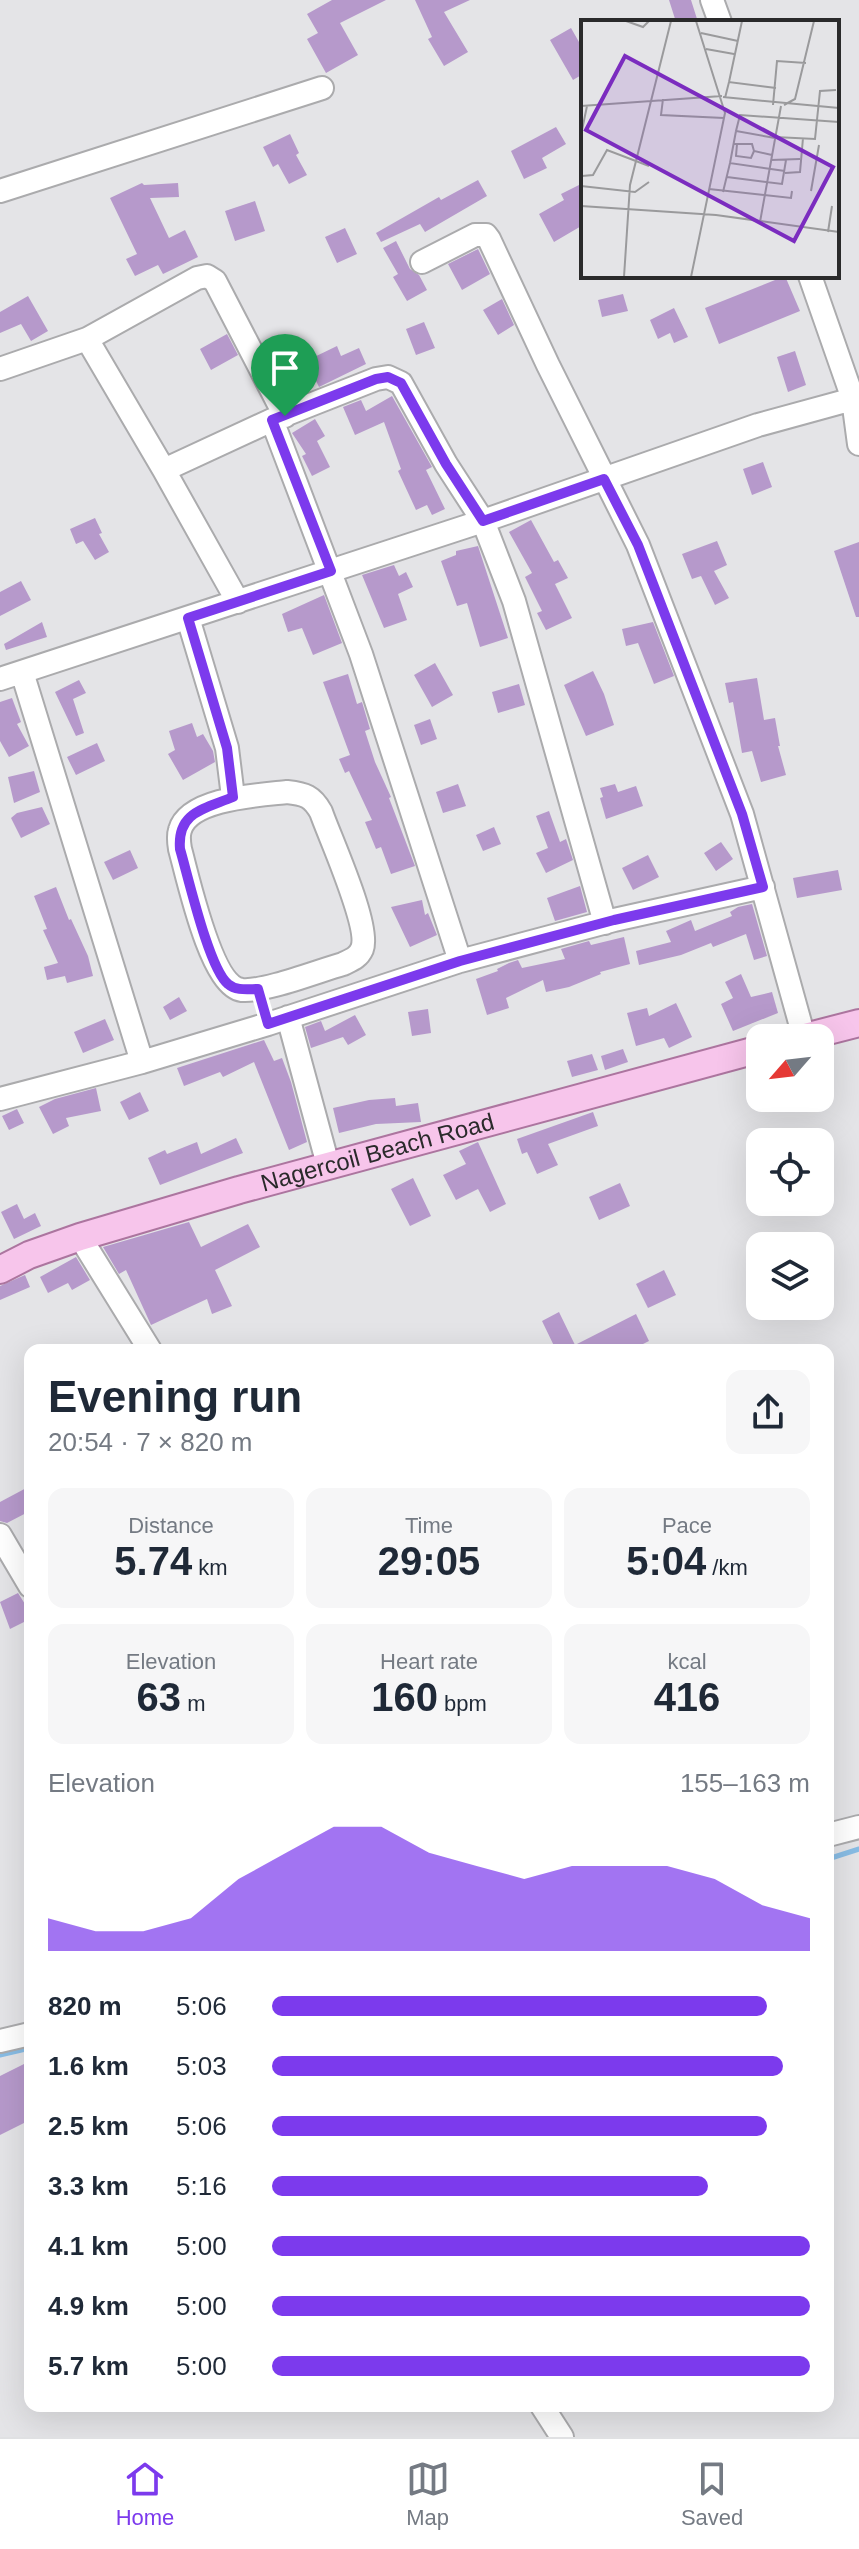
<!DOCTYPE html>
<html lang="en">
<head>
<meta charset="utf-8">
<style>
	body { margin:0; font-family:Helvetica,sans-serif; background:#f6f6f7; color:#1f2937; height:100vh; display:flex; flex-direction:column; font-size:30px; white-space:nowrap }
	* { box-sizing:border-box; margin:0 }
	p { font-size:26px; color:#747a83 }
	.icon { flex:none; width:44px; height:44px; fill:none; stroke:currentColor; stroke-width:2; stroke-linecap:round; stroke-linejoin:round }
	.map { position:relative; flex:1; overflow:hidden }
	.sheet { position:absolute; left:24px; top:1344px; width:810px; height:1068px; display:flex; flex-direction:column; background:#fff; border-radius:16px; box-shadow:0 8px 32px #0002 }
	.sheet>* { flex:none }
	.needle { width:52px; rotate:242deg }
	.buttons { position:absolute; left:746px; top:1024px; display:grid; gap:16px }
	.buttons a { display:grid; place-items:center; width:88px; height:88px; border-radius:16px; background:#fff; box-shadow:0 8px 32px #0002; font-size:40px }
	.pin { position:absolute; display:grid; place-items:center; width:68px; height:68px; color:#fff; margin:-82px -34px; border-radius:50% 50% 50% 0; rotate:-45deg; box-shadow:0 0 8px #0007 }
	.pin .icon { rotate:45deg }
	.round { display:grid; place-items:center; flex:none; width:84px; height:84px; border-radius:16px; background:#f6f6f7 }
	.head { display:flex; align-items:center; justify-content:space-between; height:136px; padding:0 24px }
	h1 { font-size:44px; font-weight:600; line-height:60px }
	.figures { display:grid; grid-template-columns:repeat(3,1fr); gap:12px; height:136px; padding:8px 24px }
	.figures div { display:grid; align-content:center; border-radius:16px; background:#f6f6f7; text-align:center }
	.figures b { font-size:40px; font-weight:600 }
	.figures small { font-size:22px; font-weight:400 }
	.figures p { font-size:22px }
	.chart { height:224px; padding:16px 24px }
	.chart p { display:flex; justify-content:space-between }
	.chart svg { width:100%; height:144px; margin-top:8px; fill:#7c3aed; opacity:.7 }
	ul { padding:0 24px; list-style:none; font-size:26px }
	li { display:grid; grid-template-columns:128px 96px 1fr; align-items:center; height:60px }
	li i { height:20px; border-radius:10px; background:#7c3aed }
	.dock { display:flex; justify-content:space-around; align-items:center; height:112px; border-top:2px solid #e0e1e3; background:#fff; font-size:22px; color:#747a83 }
	.dock a { display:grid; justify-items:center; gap:4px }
	.dock .selected { color:#7c3aed }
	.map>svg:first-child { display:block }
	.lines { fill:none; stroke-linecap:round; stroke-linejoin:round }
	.stream { stroke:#88bce4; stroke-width:5 }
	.building { fill:#b699cb }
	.minor-casing { stroke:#ababad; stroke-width:26 }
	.major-casing { stroke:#ac759f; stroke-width:30 }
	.minor { stroke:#fff; stroke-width:22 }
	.major { stroke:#f7c5eb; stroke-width:26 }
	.route-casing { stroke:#fff; stroke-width:16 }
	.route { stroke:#7c3aed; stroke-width:10 }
	.labels { text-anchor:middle; stroke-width:6; stroke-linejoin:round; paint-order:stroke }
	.street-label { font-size:24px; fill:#2a2a2b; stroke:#f2f2f4 }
	.inset-road { fill:none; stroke:#9a9a9c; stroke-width:2 }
	.view { fill:#7b2cbf; fill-opacity:0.15; stroke:#7b2cbf; stroke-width:4 }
	.inset-edge { fill:none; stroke:#2a2a2b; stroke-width:4 }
</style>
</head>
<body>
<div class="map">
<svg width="859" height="2437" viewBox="0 0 859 2437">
	<rect width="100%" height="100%" fill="#e4e4e7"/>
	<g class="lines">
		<path class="stream" d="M828 1859 859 1849
			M0 2055 30 2048"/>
	</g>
	<path class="building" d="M332 0H386L340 23 358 55 326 73 307 39 318 33 307 14Z
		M415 0H470L444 12 468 52 444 66 428 39 432 37Z
		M669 0H691L698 22H676Z
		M571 28 583 49V74L573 80 550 40Z
		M556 127 566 144 542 158 547 168 524 179 511 151Z
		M290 134 299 153 296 155 307 175 289 184 278 164 273 167 263 147Z
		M478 180 487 196 425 232 420 224 381 242 376 233 439 197 441 200Z
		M142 183 144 185 178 183 179 197 150 198 169 238 185 230 198 257 163 274 158 265 135 276 126 259 137 254 110 198Z
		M583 183V225L554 242 539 214 564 200 561 194Z
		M255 201 265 231 235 241 225 211Z
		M345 228 357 254 337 263 325 237Z
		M396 241 410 269 419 275 427 290 407 301 393 277 398 274 383 248Z
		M478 249 490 274 462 290 448 264Z
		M785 276 800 311 719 344 705 308Z
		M623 294 628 311 602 317 598 300Z
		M28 296 48 331 31 341 21 324 0 333V312Z
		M502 299 514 325 498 335 483 310Z
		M674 308 688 337 674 343 670 333 658 339 650 320Z
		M424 322 435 348 416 355 406 329Z
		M227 334 238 355 211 370 200 349Z
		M337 346 341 356 359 348 366 364 319 387 306 361Z
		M795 351 806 385 788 392 777 357Z
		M392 396 432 467 426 470 445 509 432 515 427 505 416 510 398 471 401 469 384 422 355 435 343 407 361 400 366 411Z
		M315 419 325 436 317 441 330 467 312 476 302 456 306 454 292 433Z
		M763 462 772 487 752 495 743 469Z
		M95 518 102 533 99 534 109 552 95 560 83 541 76 544 70 529Z
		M531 520 554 562 558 560 568 578 555 584 572 618 546 630 537 613 542 611 525 577 532 573 509 532Z
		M717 541 727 565 714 571 729 598 715 605 701 576 692 579 682 554Z
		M859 542V617H856L834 551Z
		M478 546 508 638 480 647 467 603 457 606 441 561 456 555V551Z
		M394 565 399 576 406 572 413 587 398 594 407 620 384 628 362 575Z
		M21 581 31 600 0 616V592Z
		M324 595 342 643 313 655 302 628 288 632 282 614Z
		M42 622 47 637 6 650 4 644Z
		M653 622 674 676 654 684 638 643 626 646 622 629Z
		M435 663 453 695 432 707 414 675Z
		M593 671 604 694 614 725 586 736 564 685Z
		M348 674 357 704 362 702 370 729 365 731 375 762 391 797 389 798 415 866 391 874 381 847 376 849 365 822 372 820 349 771 345 773 339 759 350 755 323 682Z
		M757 678 764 720 775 718 780 746H778L786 775 761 782 752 751 742 753 733 702 729 703 725 683Z
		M79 680 86 693 73 699 84 733 76 736 55 692Z
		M519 684 525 705 498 713 492 692Z
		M12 698 21 722 17 724 29 746 9 757 0 741V702Z
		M430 719 437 739 421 745 414 725Z
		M192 723 197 737 203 734 213 751 215 762 183 780 168 754 175 750 169 731Z
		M97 743 105 761 76 775 67 757Z
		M34 771 40 792 14 803 8 777Z
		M458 784 466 806 443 813 436 792Z
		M615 784 618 792 636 786 643 806 606 819 600 798 603 797 600 788Z
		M42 807 50 824 21 838 11 818 17 813Z
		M549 811 560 842 566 839 573 860 546 873 536 853 548 848 536 816Z
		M494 827 501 844 483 851 476 835Z
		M721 842 733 859 716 871 704 853Z
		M130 850 138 868 113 880 104 862Z
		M648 855 659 877 633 890 622 868Z
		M838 870 842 890 797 898 793 878Z
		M580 886 587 912 555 921 547 898Z
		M56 887 69 920 71 919 88 956 93 976 67 983 65 976 47 980 44 967 58 963 43 930 47 929 34 896Z
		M422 900 425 915 428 913 437 935 410 947 391 907Z
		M752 904 767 956 754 960 746 934 713 947 711 943 681 955 639 965 636 951 671 942 666 931 691 920 695 931 732 916 730 912 738 907Z
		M624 937 630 964 600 972 601 974 569 987 546 992 543 980 506 998 509 1008 487 1015 476 979 498 971 497 969 509 963 518 960 522 968 565 959 561 949 589 941 591 945Z
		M741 974 751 997 772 992 778 1013 733 1031 721 1004 733 998 725 982Z
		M179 997 187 1011 170 1020 163 1007Z
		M676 1003 692 1037 669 1048 664 1038 636 1046 627 1013 647 1008 649 1016Z
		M428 1009 431 1033 412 1036 408 1012Z
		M355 1015 366 1035 348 1045 343 1037 311 1048 305 1027 321 1021 325 1031Z
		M105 1019 114 1040 83 1053 74 1032Z
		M264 1040 274 1061 282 1058 291 1082 307 1142 289 1150 254 1062 223 1077 220 1072 184 1086 177 1068Z
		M623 1049 628 1062 605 1070 601 1056Z
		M592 1054 598 1070 572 1077 567 1061Z
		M96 1088 101 1111 66 1118 69 1126 53 1134 39 1107 55 1099Z
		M140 1092 149 1111 129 1120 120 1102Z
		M395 1098 396 1106 418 1103 421 1122 376 1124 339 1133 333 1108 369 1100Z
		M17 1109 24 1123 9 1130 2 1116Z
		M593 1112 598 1126 548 1144 558 1165 537 1174 527 1152 522 1154 517 1139Z
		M236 1138 243 1153 160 1185 148 1158 165 1150 167 1154 197 1142 201 1154Z
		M478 1142 506 1204 490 1212 478 1189 456 1200 443 1175 466 1164 459 1151Z
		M413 1178 431 1216 410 1226 391 1189Z
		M620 1183 630 1206 599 1220 589 1197Z
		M17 1204 24 1219 35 1213 41 1226 14 1239 1 1212Z
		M189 1222 201 1247 248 1224 260 1247 215 1270 232 1306 212 1314 207 1299 151 1325 126 1270 119 1274 103 1247Z
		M76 1257 90 1280 72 1290 68 1283 48 1293 40 1277Z
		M664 1270 676 1295 648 1308 636 1284Z
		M25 1275 30 1287 0 1300V1286Z
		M559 1312 575 1345 636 1314 649 1341 631 1350H556L542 1321Z
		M30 1486V1511L7 1523 0 1521V1502Z
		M18 1593 30 1612V1619L10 1629 0 1602Z
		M30 2061V2120L0 2135V2076Z"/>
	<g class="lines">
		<defs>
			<path id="minor" d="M712 0 720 22
				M0 191 322 88
				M422 262 475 235H486L489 239 548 365 638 545 742 814 804 1037
				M810 276 853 399 859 444
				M87 339 164 470 238 602
				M0 369 87 339 197 278 207 276 215 281 285 416
				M272 420 361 654 460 961 614 920 763 887
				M164 470 272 420 376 379 388 377 401 383 446 464 483 521 514 601 605 923
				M188 618 227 748 233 797
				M0 679 483 521 758 425 853 399
				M287 792C305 794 312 796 321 812 330 838 371 927 362 949 358 958 351 960 343 964 318 971 265 992 242 990 211 986 188 878 180 849 179 843 178 836 180 830 189 798 260 795 287 792Z
				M288 1017 328 1165
				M142 1062 268 1024 460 961
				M0 1099 142 1062 22 672
				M80 1237 150 1350
				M0 1535 30 1586
				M828 1835 859 1827
				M0 2041 30 2034
				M542 2406 562 2437"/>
			<g id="major">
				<path d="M801 1038 859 1023"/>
				<path id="s1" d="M0 1270 29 1255 80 1237 239 1190 760 1049"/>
			</g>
		</defs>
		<use href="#minor" class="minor-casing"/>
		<use href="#major" class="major-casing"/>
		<use href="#minor" class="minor"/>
		<use href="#major" class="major"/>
	</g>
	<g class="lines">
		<defs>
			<path id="route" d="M388 377 401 383 446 464 483 521 604 479 638 545 742 814 763 887 614 920 460 961 268 1024 258 989C248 989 236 991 228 984 209 969 188 876 180 849 177 812 204 809 233 797L227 748 188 618 331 571 272 420 376 379Z"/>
		</defs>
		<use href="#route" class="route-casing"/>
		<use href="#route" class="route"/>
	</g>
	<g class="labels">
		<g class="street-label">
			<text dy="8" stroke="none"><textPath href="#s1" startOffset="396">Nagercoil Beach Road</textPath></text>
		</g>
	</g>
	<g transform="translate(581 20)">
		<rect width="258" height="258" fill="#e4e4e7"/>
		<path class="inset-road" d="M45 1 62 7 68 1M120 13 157 21M125 29 153 34M148 62 161 1M142 77 258 88M144 78 148 62 195 68M82 79 80 95 143 98M192 85 196 41 225 43M203 85 214 79 233 1M0 86 141 76M0 115 6 86M194 117 234 119 239 71 255 70M194 118 155 111 159 95 258 102M152 124H171L173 131 191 135M156 124 155 136 170 138 173 131M190 140 219 139M149 143 155 111M204 153 219 152 222 118M1 156 12 155 26 130 68 146M146 157 201 164 205 140M0 166 54 172 68 162M128 169 210 178 211 171M230 171 238 125M142 172 149 143 204 151M0 186 135 195 258 212M179 202 200 86M247 212 251 186M43 257 49 165 90 1M110 257 144 93 115 1"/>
		<path class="view" d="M44 36 252 147 213 221 5 110Z"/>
		<rect width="258" height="258" class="inset-edge"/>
	</g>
</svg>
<div class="buttons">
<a><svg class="needle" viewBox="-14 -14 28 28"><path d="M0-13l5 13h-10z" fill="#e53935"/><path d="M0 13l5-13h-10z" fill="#747a83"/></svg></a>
<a><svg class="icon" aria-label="locate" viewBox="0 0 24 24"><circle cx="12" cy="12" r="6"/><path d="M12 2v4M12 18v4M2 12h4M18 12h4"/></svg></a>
<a><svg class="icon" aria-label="layers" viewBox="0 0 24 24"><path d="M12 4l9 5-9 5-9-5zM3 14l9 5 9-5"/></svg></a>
</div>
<div class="pin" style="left:285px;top:416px;background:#1e9e55"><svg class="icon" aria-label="arrive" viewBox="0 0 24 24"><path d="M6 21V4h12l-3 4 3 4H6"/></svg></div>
<section class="sheet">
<div class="head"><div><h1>Evening run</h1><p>20:54 · 7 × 820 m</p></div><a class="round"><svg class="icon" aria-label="share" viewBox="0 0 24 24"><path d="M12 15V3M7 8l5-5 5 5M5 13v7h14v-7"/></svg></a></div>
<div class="figures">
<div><p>Distance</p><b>5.74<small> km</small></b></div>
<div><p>Time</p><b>29:05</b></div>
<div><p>Pace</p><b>5:04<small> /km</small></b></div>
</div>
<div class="figures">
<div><p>Elevation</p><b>63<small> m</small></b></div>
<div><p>Heart rate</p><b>160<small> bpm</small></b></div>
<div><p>kcal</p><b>416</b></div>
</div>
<div class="chart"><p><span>Elevation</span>155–163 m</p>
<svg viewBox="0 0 160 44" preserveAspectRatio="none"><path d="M0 44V34L10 38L20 38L30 34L40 22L50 14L60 6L70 6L80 14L90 18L100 22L110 18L120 18L130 18L140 22L150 30L160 34V44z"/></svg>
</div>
<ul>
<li><b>820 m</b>5:06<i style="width:92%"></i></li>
<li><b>1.6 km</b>5:03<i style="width:95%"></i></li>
<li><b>2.5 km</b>5:06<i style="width:92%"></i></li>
<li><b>3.3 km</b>5:16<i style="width:81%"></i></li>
<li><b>4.1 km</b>5:00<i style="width:100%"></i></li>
<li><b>4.9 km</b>5:00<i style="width:100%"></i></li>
<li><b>5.7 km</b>5:00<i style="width:100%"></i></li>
</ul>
</section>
</div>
<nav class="dock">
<a class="selected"><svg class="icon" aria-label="home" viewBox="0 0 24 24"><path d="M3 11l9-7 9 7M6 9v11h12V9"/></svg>Home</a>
<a><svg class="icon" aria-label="map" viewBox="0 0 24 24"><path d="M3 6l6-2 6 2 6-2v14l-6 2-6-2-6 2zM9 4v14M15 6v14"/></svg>Map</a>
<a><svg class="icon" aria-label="saved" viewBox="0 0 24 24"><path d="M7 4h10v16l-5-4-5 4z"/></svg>Saved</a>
</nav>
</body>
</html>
